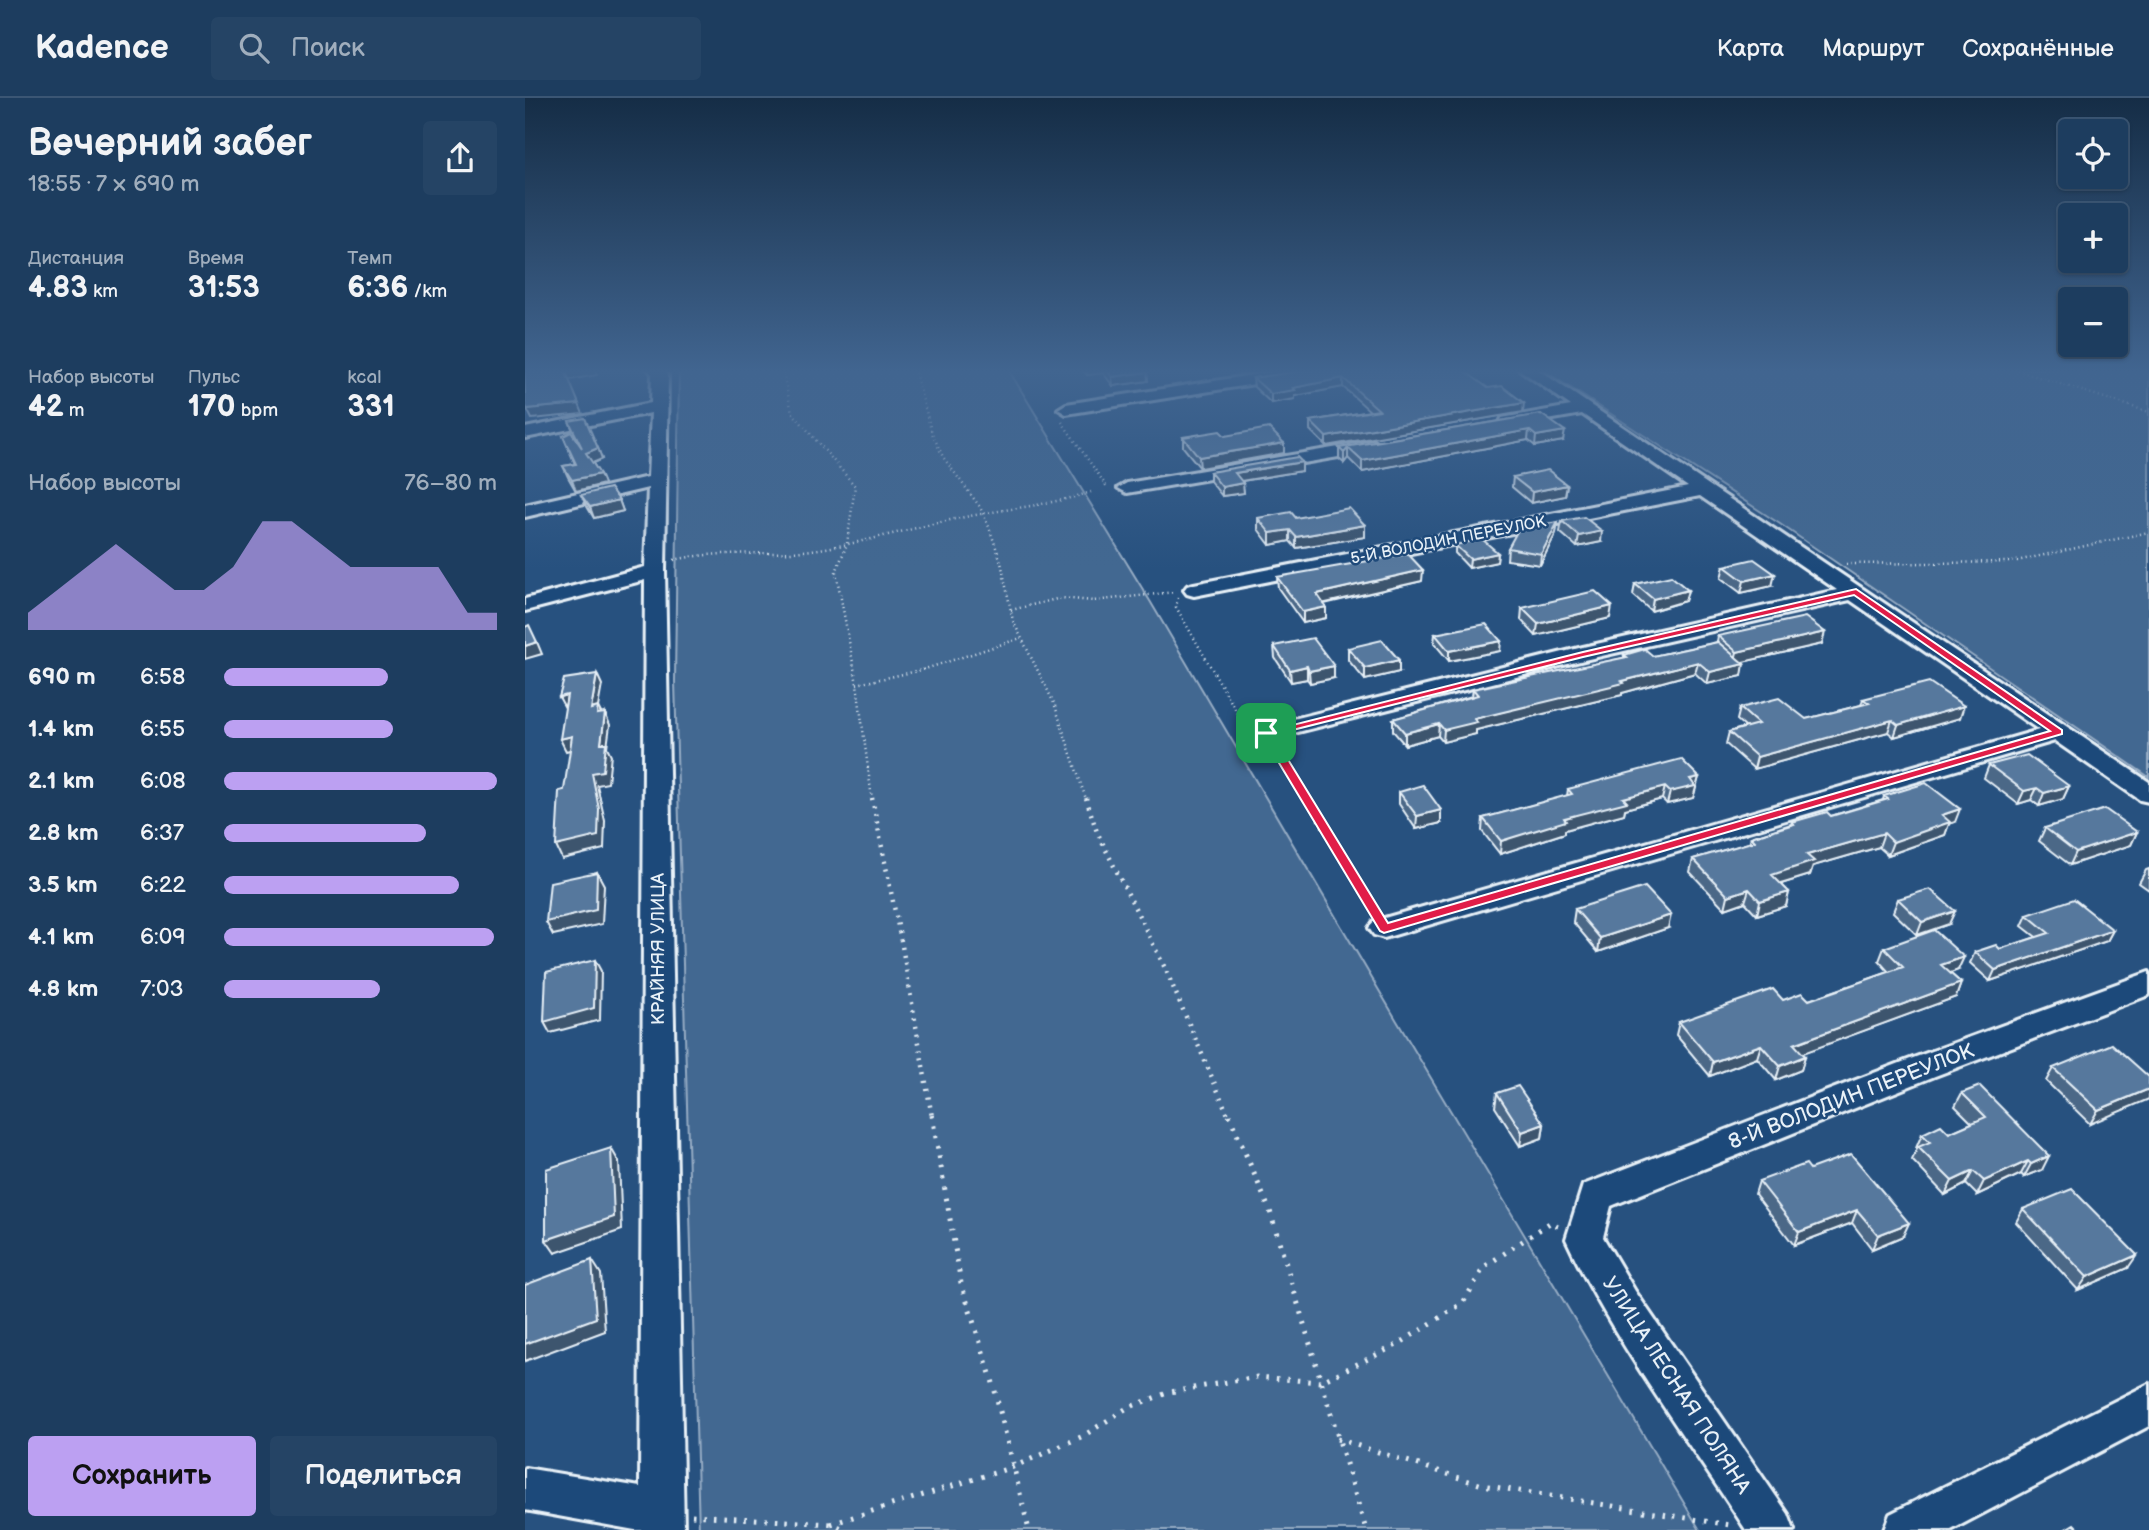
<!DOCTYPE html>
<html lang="ru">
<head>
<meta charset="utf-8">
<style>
	body { margin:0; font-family:"Balsamiq Sans",sans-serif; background:#254465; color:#f1f3f6; height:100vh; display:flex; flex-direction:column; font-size:26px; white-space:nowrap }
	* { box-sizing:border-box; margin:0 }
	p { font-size:23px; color:#a0aebd }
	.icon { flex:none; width:38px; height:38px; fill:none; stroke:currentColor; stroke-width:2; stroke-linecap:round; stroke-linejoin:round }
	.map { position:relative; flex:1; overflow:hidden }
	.sheet { display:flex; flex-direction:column; background:#1d3d5f; width:525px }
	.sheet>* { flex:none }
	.tools { position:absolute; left:1533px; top:21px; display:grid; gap:14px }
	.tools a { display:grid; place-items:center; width:70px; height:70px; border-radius:7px; background:#1d3d5f; box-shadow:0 2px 5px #0004,0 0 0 2px #3b5674; font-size:35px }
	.pin { position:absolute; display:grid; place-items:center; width:60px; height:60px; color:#fff; margin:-30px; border-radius:14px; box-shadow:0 4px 10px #0006 }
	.round { display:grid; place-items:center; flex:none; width:74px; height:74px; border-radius:7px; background:#254465 }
	.head { display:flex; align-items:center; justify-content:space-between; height:119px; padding:0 28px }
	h1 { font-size:38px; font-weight:700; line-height:52px }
	.stats { display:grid; grid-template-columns:repeat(3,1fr); gap:10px; height:119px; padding:7px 28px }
	.stats div { display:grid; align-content:center }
	.stats b { font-size:30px; font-weight:700 }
	.stats small { font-size:19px; font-weight:400 }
	.stats p { font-size:19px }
	.chart { height:196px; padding:14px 28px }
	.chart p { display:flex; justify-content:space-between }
	.chart svg { width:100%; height:126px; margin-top:7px; fill:#bca0f2; opacity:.7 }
	.cta { display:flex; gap:14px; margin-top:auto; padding:14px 28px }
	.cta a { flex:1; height:80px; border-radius:7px; background:#bca0f2; color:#111; font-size:28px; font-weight:700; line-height:80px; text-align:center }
	.cta a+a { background:#254465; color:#f1f3f6 }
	ul { padding:0 28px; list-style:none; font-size:23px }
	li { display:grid; grid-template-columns:112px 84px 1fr; align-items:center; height:52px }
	li i { height:18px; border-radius:9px; background:#bca0f2 }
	header { display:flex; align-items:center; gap:42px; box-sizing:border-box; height:98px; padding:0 35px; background:#1d3d5f; border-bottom:2px solid #3b5674 }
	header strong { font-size:33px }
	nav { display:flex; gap:38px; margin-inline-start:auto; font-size:24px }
	.search { width:490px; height:63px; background:#254465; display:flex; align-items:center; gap:18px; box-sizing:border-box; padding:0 24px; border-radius:7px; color:#a0aebd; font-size:26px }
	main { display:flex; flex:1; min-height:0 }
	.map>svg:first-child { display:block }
	.green { fill:#436891; stroke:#96acc4; stroke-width:2 }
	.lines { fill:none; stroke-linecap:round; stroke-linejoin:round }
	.minor-casing { stroke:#e8f1f8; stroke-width:6 }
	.path-far2 { stroke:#e8f1f8; stroke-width:2.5; stroke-dasharray:1 3.5; stroke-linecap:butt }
	.path-far1 { stroke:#e8f1f8; stroke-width:4.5; stroke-dasharray:2 6; stroke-linecap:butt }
	.path { stroke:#e8f1f8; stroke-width:5; stroke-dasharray:2.5 8; stroke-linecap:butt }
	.minor { fill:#1f4a7a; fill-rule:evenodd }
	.wall { fill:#4b6787; stroke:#e8f1f8; stroke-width:2 }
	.shaded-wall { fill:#3d546e; stroke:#e8f1f8; stroke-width:2 }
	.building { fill:#57789d; stroke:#e8f1f8; stroke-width:2 }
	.route { fill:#e11d48; stroke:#fff; stroke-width:2; fill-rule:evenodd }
	.labels { text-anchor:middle; stroke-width:5; stroke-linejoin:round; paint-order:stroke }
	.far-street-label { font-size:16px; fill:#e8f1f8; stroke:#1f4a7a }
	.street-label { font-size:18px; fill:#e8f1f8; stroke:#1f4a7a }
	.near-street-label { font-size:21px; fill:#e8f1f8; stroke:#1f4a7a }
</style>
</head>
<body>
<header>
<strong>Kadence</strong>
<div class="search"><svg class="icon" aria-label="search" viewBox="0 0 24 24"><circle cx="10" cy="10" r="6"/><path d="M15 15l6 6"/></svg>Поиск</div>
<nav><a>Карта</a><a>Маршрут</a><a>Сохранённые</a></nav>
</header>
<main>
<section class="sheet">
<div class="head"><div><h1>Вечерний забег</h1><p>18:55 · 7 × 690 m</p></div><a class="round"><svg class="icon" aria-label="share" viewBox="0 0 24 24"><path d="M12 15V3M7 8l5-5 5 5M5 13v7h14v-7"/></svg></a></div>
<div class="stats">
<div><p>Дистанция</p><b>4.83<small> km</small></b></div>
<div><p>Время</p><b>31:53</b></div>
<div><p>Темп</p><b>6:36<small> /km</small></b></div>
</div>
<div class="stats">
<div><p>Набор высоты</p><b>42<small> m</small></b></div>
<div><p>Пульс</p><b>170<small> bpm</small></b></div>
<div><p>kcal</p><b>331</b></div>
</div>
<div class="chart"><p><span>Набор высоты</span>76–80 m</p>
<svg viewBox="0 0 160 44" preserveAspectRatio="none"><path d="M0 44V38L10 30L20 22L30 14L40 22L50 30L60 30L70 22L80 6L90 6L100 14L110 22L120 22L130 22L140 22L150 38L160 38V44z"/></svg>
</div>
<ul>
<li><b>690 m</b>6:58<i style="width:60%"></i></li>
<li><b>1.4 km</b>6:55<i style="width:62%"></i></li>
<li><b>2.1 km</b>6:08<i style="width:100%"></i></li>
<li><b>2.8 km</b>6:37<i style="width:74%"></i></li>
<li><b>3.5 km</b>6:22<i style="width:86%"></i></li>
<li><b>4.1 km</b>6:09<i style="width:99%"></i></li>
<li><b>4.8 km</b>7:03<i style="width:57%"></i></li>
</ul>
<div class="cta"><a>Сохранить</a><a>Поделиться</a></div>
</section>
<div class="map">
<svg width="1624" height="1432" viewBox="0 0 1624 1432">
	<rect width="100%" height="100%" fill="#27517f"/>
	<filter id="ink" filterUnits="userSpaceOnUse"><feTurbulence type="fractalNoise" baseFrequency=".0143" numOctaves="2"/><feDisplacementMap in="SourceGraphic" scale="14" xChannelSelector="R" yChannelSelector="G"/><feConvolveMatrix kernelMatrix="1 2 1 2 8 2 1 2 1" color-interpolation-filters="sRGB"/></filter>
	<g filter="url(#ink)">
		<path class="green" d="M154 271H483L625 503 872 923 1175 1432H174L150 583Z
			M1017 271H1624V679L1255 426Z"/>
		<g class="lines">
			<defs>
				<path id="minor" d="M123 271H139L143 276 140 473 159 1432H110L0 1412V1370L115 1389 120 482 0 513V501L120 469 123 390 0 419V407L123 379 126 315 0 340V330L126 305 127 276Z
					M766 271H801L793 276 541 316 533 311 541 306Z
					M994 271H1012L1624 684V704L1615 702 1530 643 859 840 849 837 844 830 849 823 1514 632 1325 502 1059 562 741 642 732 640 729 635 732 630 1058 549 1312 492 1175 398 669 498 662 496 659 492 662 488 669 486 1163 389 1057 316 983 329 977 328 975 324 977 320 1046 308Z
					M849 343 858 348 855 352 602 395 593 390 602 385Z
					M1624 874V897L1410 978 1086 1108 1078 1139 1110 1193 1263 1416 1269 1432H1221C1161 1339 1087 1241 1041 1141L1058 1087 1388 960Z
					M1624 1286V1328L1426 1432H1359L1365 1416Z"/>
			</defs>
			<use href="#minor" class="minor-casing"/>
			<path class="path-far2" d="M257 271 267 314 330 388 322 446 311 474 332 586 347 701
				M389 271 407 335 418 359 455 409 464 429 476 464 488 523 529 605 561 701
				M1488 271 1624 314
				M537 324 582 389
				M149 462C188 453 227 457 266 454 327 450 386 429 445 418 486 410 526 407 566 394
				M1321 466 1487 464 1624 434
				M653 500 651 509 720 628
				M486 512 536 500 568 503 650 494
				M332 586 397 572 496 540
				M750 649 782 701"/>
			<path class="path-far1" d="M347 700 377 848 407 1019
				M561 700 572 734 640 870 704 1019
				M781 700 849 813"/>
			<path class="path" d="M407 1017 436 1185 468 1285 504 1432
				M704 1017 745 1113 841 1432
				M812 1341 957 1387 1205 1427
				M167 1417 306 1426 323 1432
				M306 1426 488 1369 558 1338 602 1310 645 1294 732 1279 795 1284 872 1247 938 1205 959 1169 1026 1124 1036 1130"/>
			<use href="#minor" class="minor"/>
		</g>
		<path class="wall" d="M557 271H619L622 274 623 283 588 288 578 275 562 277Z
			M709 271H751L715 276Z
			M789 271 963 290 998 314 801 348 785 332V323L845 313 818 289 770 298V301L746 305 729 289 728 280Z
			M1016 316 1038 343 1010 348 1003 342 837 374 823 360 819 365 814 361V350Z
			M44 323 73 350 77 361 68 365 79 386 51 393 43 379 38 368 50 366 38 338 52 343Z
			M700 338 759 355 675 370 658 349V339Z
			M777 364V373L717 383 719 395 697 398 685 383V374Z
			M988 379 1042 387 1040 398 1006 405 987 389Z
			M56 397 94 402 98 413 69 420 61 407Z
			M733 420H771L840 427V439L771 450 765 443 745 447 733 431Z
			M1037 423 1076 444 1052 449 1035 434Z
			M1033 424 1031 435 1015 467 982 462 983 450Z
			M930 447 973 455 972 464 944 470 930 455Z
			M1199 468 1247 488 1216 495 1196 480Z
			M752 479 897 483 799 506 801 520 778 525 753 490Z
			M1110 486 1163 492 1160 503 1126 513 1108 497Z
			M997 510 1085 520 1011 538 996 522Z
			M910 536 975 553 924 563 909 545Z
			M1193 538 1297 546 1217 564V578L1182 586 1170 575 1097 595V597L951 632V636L918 644 913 638 880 647 868 633V621L947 598 948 591 1099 560V557L1128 558 1192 544Z
			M749 548 809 580 785 585 782 581 766 584 750 560Z
			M823 550 874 574 840 582 823 562Z
			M1338 601 1435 620 1369 639 1363 634 1229 671 1201 646 1204 634 1220 629 1212 622 1215 610 1281 621 1336 607Z
			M1464 667 1544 688 1538 701 1514 708 1506 702 1493 706 1459 680Z
			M1174 679 1168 700 1142 706 1137 701 1100 711 1099 716 1040 732V735L975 756 957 733 958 720 1042 698 1043 691Z
			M874 694 916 725 891 731 874 706Z
			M1359 698 1430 724 1424 726 1420 737 1363 757 1354 749 1288 768 1285 777 1256 786 1264 794 1261 808 1232 817 1220 804 1200 811 1165 774 1168 761 1224 745 1226 739 1266 726 1267 724 1306 718 1358 702Z
			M1520 730 1612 734 1606 747 1545 767 1514 743Z
			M1624 771V792L1614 785 1621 772Z
			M1373 801 1424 826 1392 837 1368 814Z
			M1050 811 1143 830 1073 854 1048 824Z
			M1502 817 1588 832 1582 843 1465 883 1445 865 1450 854 1475 851 1511 839 1497 828Z
			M1359 850 1433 872 1425 875 1436 885 1431 899 1277 955 1280 958 1276 972 1251 982 1232 960 1185 978 1151 937 1154 924 1258 902H1284L1364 874 1354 863Z
			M1528 970 1624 979 1565 1026 1521 983Z
			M972 995 1019 1026 1017 1040 995 1048 970 1009Z
			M1437 995 1517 1072 1499 1079 1496 1076 1452 1097 1441 1086 1420 1097 1387 1062 1392 1051 1391 1050 1397 1036 1424 1035 1447 1025 1430 1008Z
			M1285 1071 1378 1138 1347 1151 1327 1125 1269 1147 1230 1096 1234 1083Z
			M1498 1111 1603 1170 1553 1192 1491 1124Z"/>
		<path class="shaded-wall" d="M49 271H70L72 277 43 282 40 272Z
			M561 271H578V275L562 277Z
			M715 271H751L715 276Z
			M622 274 623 283 588 288 587 279Z
			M818 280V289L770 298V301L746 305V296L768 290Z
			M999 305 998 314 801 348V339Z
			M54 306 58 316 7 321 2 311Z
			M1004 332 1003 342 837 374V363Z
			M1040 333 1038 343 1010 348 1011 338Z
			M759 345V355L675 370 674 359Z
			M73 350 77 361 65 366 61 355Z
			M823 350V360L819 365V355Z
			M777 364V373L710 384V375Z
			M75 376 79 386 51 393 47 382Z
			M718 385 719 395 697 398V389Z
			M1042 387 1040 398 1006 405 1007 394Z
			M94 402 98 413 69 420 65 409Z
			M1033 424 1031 435 1015 467 1016 456Z
			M840 427V439L771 450V439Z
			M765 432V443L745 447V435Z
			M1077 433 1076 444 1052 449 1054 438Z
			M973 455 972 464 944 470 945 461Z
			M898 472 897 483 792 507V496Z
			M1250 476 1247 488 1216 495 1219 483Z
			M1163 492 1160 503 1126 513 1128 501Z
			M1087 508 1085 520 1011 538 1013 526Z
			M801 509V520L778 525V514Z
			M1300 534 1297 546 1209 566 1212 554Z
			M976 543 975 553 924 563V553Z
			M12 544 17 556 0 561V548Z
			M874 562V574L840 582V570Z
			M1173 564 1170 575 1097 595V597L951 632V636L918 644 919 632 949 621Z
			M1219 566 1217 578 1182 586 1185 574Z
			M782 568V581L766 584 765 572Z
			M809 568V580L785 585 784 573Z
			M72 576 77 587 73 609 79 621 66 611Z
			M42 597 40 610 34 599Z
			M1439 608 1435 620 1369 639 1373 627Z
			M80 615 85 627 82 649 86 657 83 685 72 687 80 723 79 751 37 761 31 748 67 675 76 645Z
			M1367 622 1363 634 1229 671 1232 659Z
			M914 626 913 638 880 647V635Z
			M47 638 52 650 41 653 35 641Z
			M1174 679 1168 700 1142 706 1145 694 1165 681Z
			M1544 688 1538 701 1514 708 1519 695Z
			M1140 689 1137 701 1100 711 1099 716 1040 732V735L975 756 976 743 1098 700Z
			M1512 690 1506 702 1493 706 1499 693Z
			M1435 711 1430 724 1424 726 1420 737 1363 757 1368 744 1417 717Z
			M916 712V725L891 731 892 718Z
			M1612 734 1606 747 1545 767 1551 754Z
			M1359 735 1354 749 1288 768 1285 777 1243 790 1247 777 1282 757Z
			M72 774 79 787 77 826 28 837 21 824Z
			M1224 791 1220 804 1200 811 1203 798Z
			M1264 794 1261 808 1232 817 1235 803Z
			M1430 813 1424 826 1392 837 1397 824Z
			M1146 817 1143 830 1073 854 1075 840Z
			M1588 832 1582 843 1465 883 1470 872Z
			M1439 859 1433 872 1411 881 1416 867Z
			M70 862 76 873 75 922 25 935 19 924Z
			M1436 885 1431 899 1265 960 1269 946Z
			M1236 947 1232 960 1185 978 1188 964Z
			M1280 958 1276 972 1251 982 1255 968Z
			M1624 991V1001L1565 1026 1573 1012Z
			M1019 1026 1017 1040 995 1048 997 1034Z
			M86 1050 94 1064 97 1132 30 1155 21 1142Z
			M1524 1058 1517 1072 1499 1079 1506 1066Z
			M1503 1063 1496 1076 1452 1097 1459 1083Z
			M1448 1073 1441 1086 1420 1097 1427 1083Z
			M1332 1112 1327 1125 1269 1147 1274 1134Z
			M1384 1125 1378 1138 1347 1151 1353 1137Z
			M1612 1157 1603 1170 1553 1192 1562 1179Z
			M67 1162 76 1176 80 1233 0 1263V1246Z"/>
		<path class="building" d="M0 271H49L40 272 54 306 2 311 0 306Z
			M581 271H619L622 274 587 279Z
			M789 271H937L963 290 977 288 999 305 801 339 785 323 854 312 818 280 768 290 770 292 746 296 728 280Z
			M1016 316 1040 333 1011 338 1004 332 837 363 823 350 819 355 814 350Z
			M60 320 73 350 61 355 75 376 47 382 38 368 51 366 38 338 46 334 57 350 44 323Z
			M744 330 759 345 674 359 658 339 695 333 700 338Z
			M772 359 777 364 710 375 718 385 697 389 685 374Z
			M1023 372 1042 387 1007 394 988 379Z
			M85 390 94 402 65 409 56 397Z
			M824 410 840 427 771 439 765 432 745 435 733 420 766 414 771 420Z
			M1059 419 1077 433 1054 438 1037 423Z
			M1033 424 1016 456 983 450 994 430Z
			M957 441 973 455 945 461 930 447Z
			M883 456 898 472 792 496 801 509 778 514 752 479Z
			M1229 461 1250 476 1219 483 1199 468Z
			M1146 478 1163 492 1128 501 1110 486Z
			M1070 493 1087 508 1013 526 997 510Z
			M1280 519 1300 534 1212 554 1193 538Z
			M961 526 976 543 924 553 910 536Z
			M4 527 12 544 0 548V529Z
			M788 540 809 568 784 573 782 568 765 572 749 548Z
			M857 542 874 562 840 570 823 550Z
			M1193 544 1219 566 1185 574 1173 564 1097 583 1099 585 949 621 952 624 919 632 914 626 880 635 868 621 953 597 948 591 1102 559 1099 557 1120 551 1128 558Z
			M72 576 66 611 73 609 72 616 80 615 76 645H81L78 673 67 675 74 711 73 738 31 748 34 693 39 692 47 638 35 641 42 597 34 599 39 581Z
			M1404 584 1439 608 1373 627 1367 622 1232 659 1204 634 1233 626 1215 610 1254 600 1281 621 1344 605 1338 601Z
			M1502 657 1544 688 1519 695 1512 690 1499 693 1464 667Z
			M1156 661 1174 679 1165 681 1170 688 1145 694 1140 689 1098 700 1102 704 1039 720 1041 723 976 743 958 720 1047 696 1043 691Z
			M1401 685 1435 711 1417 717 1425 724 1368 744 1359 735 1282 757 1289 763 1247 777 1264 794 1235 803 1224 791 1203 798 1168 761 1230 743 1226 739 1269 726 1267 724 1302 714 1306 718 1363 701 1359 698Z
			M898 687 916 712 892 718 874 694Z
			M1580 711 1612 734 1551 754 1520 730Z
			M72 774 71 812 21 824 25 784Z
			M1120 789 1146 817 1075 840 1050 811Z
			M1405 791 1430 813 1397 824 1373 801Z
			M1549 801 1588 832 1470 872 1450 854 1471 847 1475 851 1524 835 1502 817Z
			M1409 832 1439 859 1416 867 1436 885 1269 946 1280 958 1255 968 1236 947 1188 964 1154 924 1248 891 1258 902 1277 895 1284 902 1378 869 1359 850Z
			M70 862 69 910 19 924 21 874Z
			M1587 946 1624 979V991L1573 1012 1528 970Z
			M993 988 1019 1026 997 1034 972 995Z
			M1455 988 1524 1058 1506 1066 1503 1063 1459 1083 1448 1073 1427 1083 1393 1049 1405 1044 1397 1036 1416 1027 1424 1035 1461 1019 1437 995Z
			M86 1050 89 1119 21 1142V1071Z
			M1326 1056 1384 1125 1353 1137 1332 1112 1274 1134 1234 1083 1281 1066 1285 1071Z
			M1547 1091 1612 1157 1562 1179 1498 1111Z
			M67 1162 71 1220 0 1246V1187Z
			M1549 1426 1555 1432H1539Z"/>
	</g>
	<linearGradient id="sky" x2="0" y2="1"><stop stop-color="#152d46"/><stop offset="0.58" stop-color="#416590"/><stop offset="1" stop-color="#416590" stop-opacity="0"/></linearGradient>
	<rect width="1624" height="471" fill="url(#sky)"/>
	<path class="route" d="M1331 491 1537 632V636L859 835 855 833 736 635 1058 554ZM1329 497 1525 633 863 825 748 637 1058 559Z"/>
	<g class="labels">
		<g class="far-street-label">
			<text transform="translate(923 441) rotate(-11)" y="6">5-Й ВОЛОДИН ПЕРЕУЛОК</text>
		</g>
		<g class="street-label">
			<text transform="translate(133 851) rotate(-90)" y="6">КРАЙНЯЯ УЛИЦА</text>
		</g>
		<g class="near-street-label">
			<text transform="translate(1326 998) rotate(-21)" y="7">8-Й ВОЛОДИН ПЕРЕУЛОК</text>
			<text transform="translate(1152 1287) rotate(57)" y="7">УЛИЦА ЛЕСНАЯ ПОЛЯНА</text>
		</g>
	</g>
</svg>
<div class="tools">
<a><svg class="icon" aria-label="locate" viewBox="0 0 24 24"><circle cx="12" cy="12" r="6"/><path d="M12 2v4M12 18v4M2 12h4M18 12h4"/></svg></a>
<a>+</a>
<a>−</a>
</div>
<div class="pin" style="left:741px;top:635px;background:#1e9e55"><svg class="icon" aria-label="arrive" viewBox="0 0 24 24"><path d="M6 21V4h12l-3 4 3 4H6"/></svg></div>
</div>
</main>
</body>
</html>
